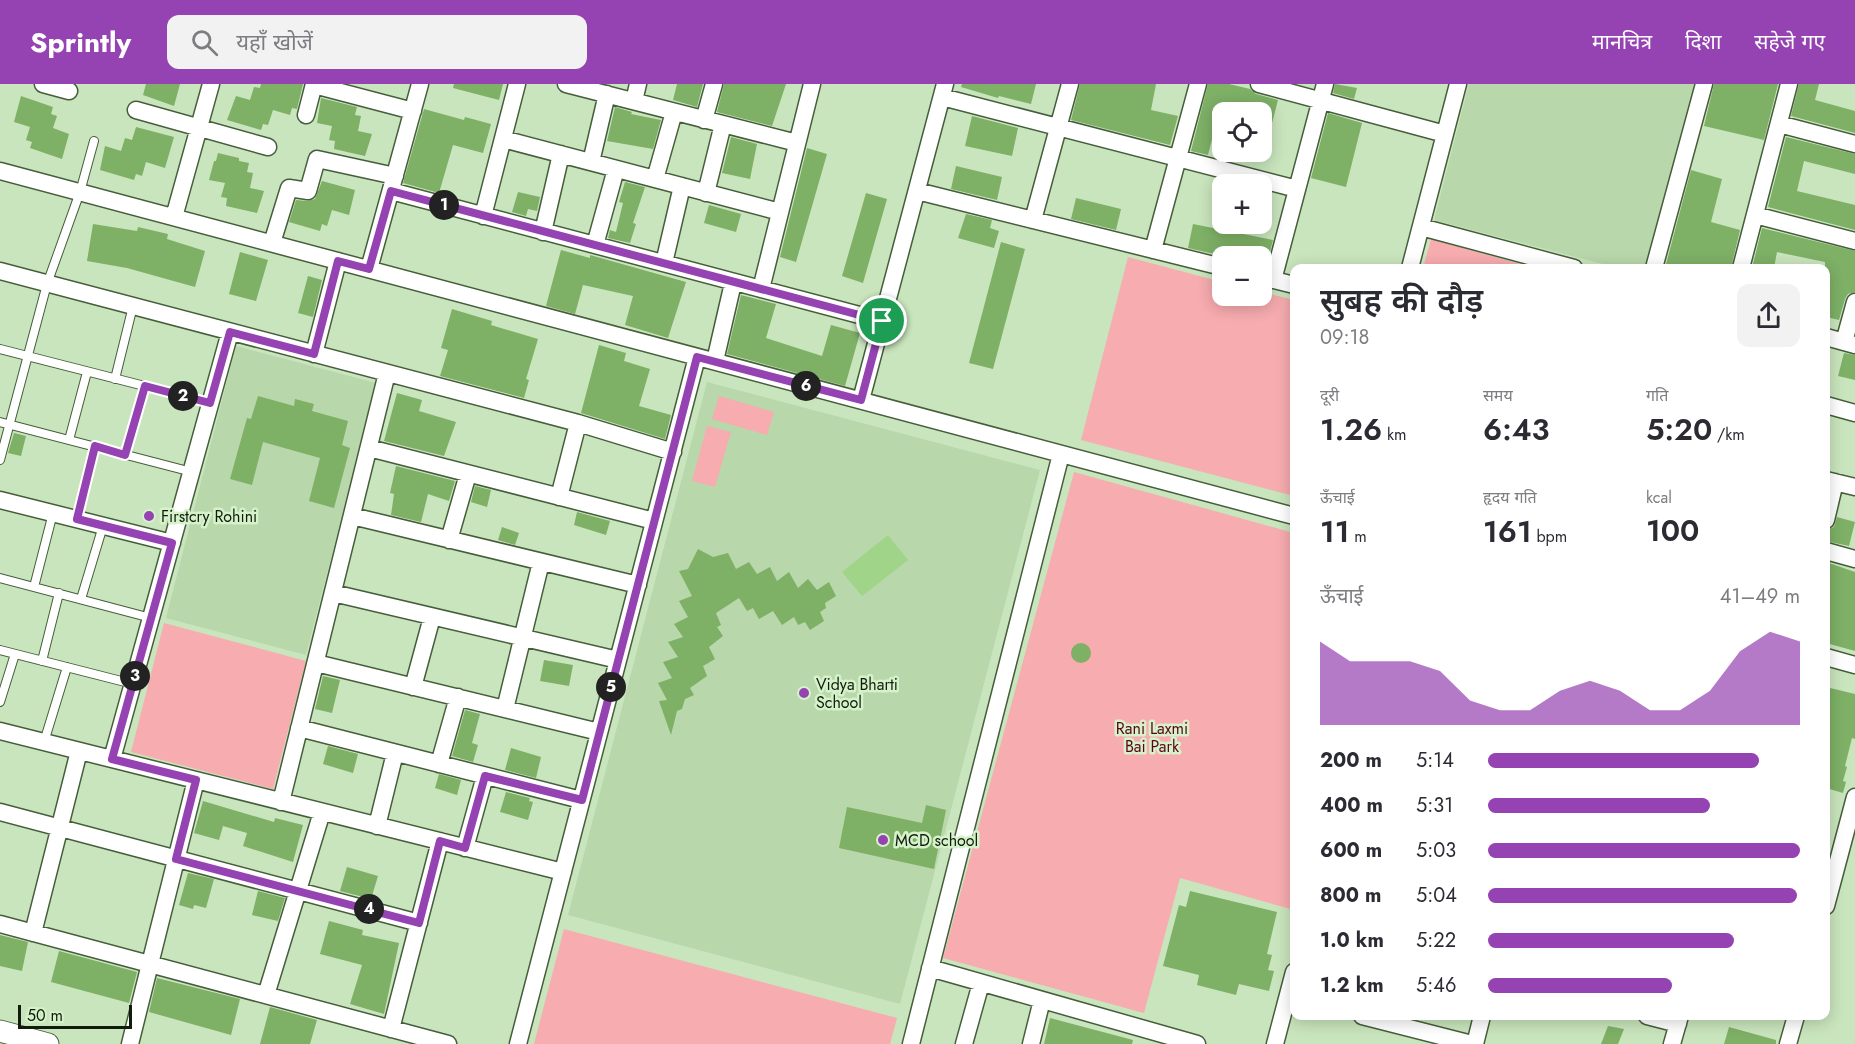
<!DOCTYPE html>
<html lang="hi">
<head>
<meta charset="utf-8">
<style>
	body { margin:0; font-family:Jost,"Noto Sans Devanagari",sans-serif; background:#f2f2f3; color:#2b2b33; height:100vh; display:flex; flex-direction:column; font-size:22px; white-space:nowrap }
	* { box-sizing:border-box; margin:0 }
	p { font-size:20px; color:#7c7c81 }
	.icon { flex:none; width:33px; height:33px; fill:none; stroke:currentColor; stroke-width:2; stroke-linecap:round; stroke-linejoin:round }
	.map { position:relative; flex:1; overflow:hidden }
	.drawer { position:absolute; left:1290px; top:180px; width:540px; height:756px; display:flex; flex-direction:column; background:#fff; border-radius:12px; box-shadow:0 3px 15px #0003 }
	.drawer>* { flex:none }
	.tools { position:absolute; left:1212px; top:18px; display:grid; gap:12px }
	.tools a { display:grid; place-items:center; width:60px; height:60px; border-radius:12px; background:#fff; box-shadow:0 3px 15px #0003; font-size:30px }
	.scale { position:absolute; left:18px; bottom:15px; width:114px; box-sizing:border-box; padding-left:6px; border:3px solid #121c0d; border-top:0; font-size:16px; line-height:21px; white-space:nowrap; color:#121c0d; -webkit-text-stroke:4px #d6f2ca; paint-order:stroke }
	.pin { position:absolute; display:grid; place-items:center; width:51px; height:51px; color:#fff; margin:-26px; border:3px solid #fff; border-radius:50%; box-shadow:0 2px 6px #0007 }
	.km { position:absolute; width:30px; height:30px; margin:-15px; border-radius:50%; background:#222; color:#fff; font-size:16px; line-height:30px; text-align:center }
	.round { display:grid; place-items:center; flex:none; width:63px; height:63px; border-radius:12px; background:#f2f2f3 }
	.overview { display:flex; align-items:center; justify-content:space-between; height:102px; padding:0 30px }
	h1 { font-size:33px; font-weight:600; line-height:45px }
	.figures { display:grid; grid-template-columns:repeat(3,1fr); gap:9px; height:102px; padding:6px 30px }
	.figures div { display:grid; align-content:center }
	.figures b { font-size:30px; font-weight:600 }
	.figures small { font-size:16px; font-weight:400 }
	.figures p { font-size:16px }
	.chart { height:168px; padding:12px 30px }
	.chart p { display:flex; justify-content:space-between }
	.chart svg { width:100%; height:108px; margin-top:6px; fill:#9543b2; opacity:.7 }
	ul { padding:0 30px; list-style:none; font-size:20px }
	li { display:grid; grid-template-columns:96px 72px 1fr; align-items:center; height:45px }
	li i { height:15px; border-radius:8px; background:#9543b2 }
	header { display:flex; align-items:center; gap:36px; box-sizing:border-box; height:84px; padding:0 30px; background:#9543b2; color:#fff }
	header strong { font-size:28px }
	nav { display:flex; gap:33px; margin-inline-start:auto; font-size:21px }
	.search { width:420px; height:54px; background:#f2f2f3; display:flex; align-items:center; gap:15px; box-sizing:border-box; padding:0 21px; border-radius:12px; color:#7c7c81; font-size:22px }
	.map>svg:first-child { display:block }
	.built { fill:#b8d7aa }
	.green { fill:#f7acaf }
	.water { fill:#a0d488 }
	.building { fill:#7eb066 }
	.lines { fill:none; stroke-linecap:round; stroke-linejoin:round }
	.service-casing { stroke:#465d3b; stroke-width:10 }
	.minor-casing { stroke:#465d3b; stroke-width:19 }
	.tertiary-casing { stroke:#465d3b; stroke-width:23 }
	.service { stroke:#fff; stroke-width:8 }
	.minor { stroke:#fff; stroke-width:16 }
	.tertiary { stroke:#fff; stroke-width:21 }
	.route-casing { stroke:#fff; stroke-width:12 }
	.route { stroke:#9543b2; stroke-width:8 }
	.poi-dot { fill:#9543b2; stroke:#d6f2ca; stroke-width:2 }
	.labels { text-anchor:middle; stroke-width:5; stroke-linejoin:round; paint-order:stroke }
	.poi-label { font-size:16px; fill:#121c0d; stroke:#d6f2ca; text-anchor:start }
	.park-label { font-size:16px; fill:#5b0419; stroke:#d6f2ca }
</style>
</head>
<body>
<header>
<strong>Sprintly</strong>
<div class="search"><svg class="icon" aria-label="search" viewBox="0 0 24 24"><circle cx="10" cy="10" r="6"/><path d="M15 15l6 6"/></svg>यहाँ खोजें</div>
<nav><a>मानचित्र</a><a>दिशा</a><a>सहेजे गए</a></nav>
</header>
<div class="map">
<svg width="1855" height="960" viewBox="0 0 1855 960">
	<rect width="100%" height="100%" fill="#c9e5bd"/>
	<path class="built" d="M1469 0H1696L1649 184H1618L1434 136Z
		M236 262 376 299 306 571 166 534Z
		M707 298 1040 386 900 920 568 831Z"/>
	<path class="green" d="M1431 155 1534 184H1423Z
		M1128 173 1222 198V212H1262V208L1294 216V412L1081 356Z
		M719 312 774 328 767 351 712 335Z
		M707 342 731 348 715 403 692 397Z
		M1074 388 1294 449V826L1180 794 1144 929 943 874Z
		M164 539 306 577 273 705 131 668Z
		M564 845 897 934 890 960H534Z"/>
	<path class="water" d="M888 451 908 476 862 512 842 488Z"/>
	<path class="building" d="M146 0H180L174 22 143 11Z
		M261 0H303L297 25 292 24 290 31 273 26 268 41 263 40 261 46 227 36 236 12 250 16 254 3 260 4Z
		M454 0H503L499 16 453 4Z
		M677 0H703L697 23 673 16Z
		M724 0H786L772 42 717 28Z
		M962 0H1036L1031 20 999 12 998 14 961 3Z
		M1080 0H1156L1151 26 1178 32 1170 61 1071 36Z
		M1208 0H1229L1250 5 1256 10 1278 16 1271 43 1262 40V28H1219L1208 71 1191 67Z
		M1335 0 1357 4 1354 15 1333 9Z
		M1714 0H1778L1764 56 1704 42Z
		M1799 0H1819L1815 16 1855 27V49L1791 32Z
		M21 12 53 23 51 30 57 32 53 44 69 50 62 75 30 64 32 58 26 56 30 43 14 38Z
		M321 14 357 23 355 31 361 32 358 47 372 50 365 72 334 65 335 57 329 56 332 42 317 39Z
		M615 23 632 28 631 30 661 36 653 65 607 57Z
		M424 25 464 36 465 33 491 40 483 69 453 61 439 109 403 99Z
		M1328 29 1362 39 1346 103 1311 94Z
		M972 32 1018 44 1012 72 965 62Z
		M136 43 174 53 165 84 146 78 142 92 136 90 134 96 100 86 105 62 121 67 125 54 132 56Z
		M731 53 757 60 750 95 722 89Z
		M1786 53 1855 70V90L1804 77 1797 107 1855 121V146L1768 123Z
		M807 64 827 70 796 178 780 173Z
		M218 69 239 74V77L249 79 247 88 253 89 250 104 264 107 257 129 226 122 227 114 221 113 225 99 209 96 214 77H216Z
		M956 82 1002 93 997 116 951 105Z
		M1691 86 1722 95 1711 138 1740 146 1731 184H1665Z
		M322 97 355 106 349 131 332 126 327 142 322 140 320 147 289 138 296 116 307 117 315 115Z
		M625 98 645 103 633 139 636 140 630 159 608 154 610 146 616 148 623 119 619 118Z
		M518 108 540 113 537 127 528 125 526 132 512 128Z
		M866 109 887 115 863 199 842 192Z
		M1076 114 1121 125 1116 146 1071 135Z
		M709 121 741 130 736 148 704 139Z
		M966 130 992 136 990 144 999 147 994 164 958 154Z
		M93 140 137 147 138 143 168 150 167 155 205 167 195 203 127 184 87 177Z
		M1193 140 1273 156 1266 183H1262V172H1223L1188 164Z
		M1762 144 1855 167V208L1848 210 1845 215 1839 236 1826 233 1825 178 1777 168 1774 184H1752Z
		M1001 158 1025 165 993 285 969 279Z
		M561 166 590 174V171L686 198 668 254 625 241 633 212 583 201 575 230 546 222Z
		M240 168 268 176 256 217 229 210Z
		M308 192 322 196 313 233 298 229Z
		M741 211 776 220 766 254 822 272 831 241 860 249 845 302 727 270Z
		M452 225 492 237 491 241 538 255 526 295 529 296 524 314 440 292 448 266 441 264Z
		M599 261 626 269 624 277 650 285 639 322 671 331 665 355 581 329Z
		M1844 269 1855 271V296L1838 292Z
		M397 309 422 316 419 327 456 338 444 372 384 357Z
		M258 312 294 322 295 315 314 320 312 327 348 337 342 361 350 364 334 424 309 417 320 374 263 358 252 401 230 395 247 334 251 335Z
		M14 349 26 352 21 372 8 369Z
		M396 382 455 397 449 417 428 410 421 438 391 431 394 410 390 409Z
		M475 402 491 406 487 423 471 418Z
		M577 428 610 437 606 451 574 441Z
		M1837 433 1855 438 1849 462 1826 457V446L1834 443Z
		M502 443 519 449 515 461 498 456Z
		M698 465 713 473 728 469 736 485 749 478 757 490 770 483 777 497 789 488 798 504 808 495 817 506 829 498 836 512 825 519 826 524 820 528 824 537 810 546 805 538 798 541 794 533 782 541 773 527 759 535 753 524 747 527 739 514 716 529 721 541 717 543 723 552 709 563 715 575 703 582 707 592 690 604 694 611 685 615 682 625 677 627 671 651 659 617 667 616 658 599 672 594 663 578 678 573 668 558 683 553 674 540 688 533 679 517 692 512 679 487 688 485Z
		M1826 478 1855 488V567L1826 559Z
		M1071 569a10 10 0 1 1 20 0a10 10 0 1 1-20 0Z
		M544 576 573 581 569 602 540 597Z
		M323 592 340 596 332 629 315 625Z
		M1826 603 1855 610V655L1852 654 1845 682 1847 683 1843 697 1846 698 1843 709 1826 704Z
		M465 626 480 630 472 659 478 661 473 678 452 672Z
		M328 662 358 670 353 689 323 680Z
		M511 664 541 673 536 694 505 686Z
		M439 690 461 696 457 711 435 704Z
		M506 708 530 714 529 717 533 718 528 736 500 728Z
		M203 717 274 738 275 734 303 741 293 778 243 762 247 749 223 742 219 756 194 749Z
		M926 721 946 726 934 785 839 764 847 723 922 739Z
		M347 783 378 792 371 815 340 807Z
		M188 789 214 795 206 824 194 821 193 825 179 821Z
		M258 807 285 814 278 837 252 831Z
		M1190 807 1277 828 1267 870 1272 871 1268 886 1274 887 1269 907 1239 900 1236 911 1197 901 1199 891 1163 882 1179 821 1186 823Z
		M329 837 363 846 362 851 399 859 384 930 350 920 362 881 320 870Z
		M0 851 28 858 22 887 0 882Z
		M59 867 137 888 129 919 51 898Z
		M157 894 240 915 231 951 149 928Z
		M270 923 317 936 310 960H260Z
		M1050 934 1133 956 1132 960H1044Z
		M1608 942 1624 945 1618 960H1601Z
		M1729 943 1776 956V960H1724Z"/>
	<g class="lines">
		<defs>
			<path id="service" d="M0 265 211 319
				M115 295 133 222
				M0 338 192 388
				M69 356 87 288
				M125 371 145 302
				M0 376 47 200 80 108 94 57
				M77 435 95 362
				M0 494 151 534
				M34 503 53 429
				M81 515 103 442
				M0 566 133 600
				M42 577 59 509
				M0 618 15 570
				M44 658 67 583"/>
			<path id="minor" d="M43 0 69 7
				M566 0 797 59
				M1259 0 1445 50
				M314 1 413 27
				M942 13 1297 105
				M634 17 638 0
				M136 26 268 63
				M306 31 314 0
				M704 36 714 0
				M1779 40 1855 60
				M503 55 780 128
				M591 78 607 10
				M0 87 1294 432
				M655 95 674 28
				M391 107 882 237
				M917 107 1222 183
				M706 109 723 40
				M1755 131 1855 157
				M483 132 517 0
				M174 133 211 0
				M1033 136 1070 0
				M1421 143 1574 184
				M543 148 561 70
				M272 159 289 104 308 107 317 75 395 92
				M595 161 616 85
				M1153 166 1198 0
				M664 179 682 102
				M1410 184 1458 0
				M1654 184 1704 0
				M1741 184 1789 0
				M369 185 420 0
				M0 187 578 339 673 368
				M1262 193 1294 201
				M1273 196 1325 0
				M761 205 812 0
				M1826 253 1855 261
				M1844 258 1855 218
				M314 270 338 177
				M715 277 733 199
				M861 316 945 0
				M1826 321 1855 329
				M369 364 654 437
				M1826 396 1855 403
				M559 413 578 339
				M0 416 172 459
				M352 432 638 501
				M1826 436 1835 398
				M449 456 468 390
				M1826 467 1855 475
				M333 509 618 576
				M1826 573 1855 581
				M316 579 599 648
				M413 603 432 533
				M505 625 541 478
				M299 644 581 716
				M0 647 563 788
				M112 675 230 248
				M439 680 458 613
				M281 718 387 289
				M0 728 419 839
				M377 742 395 669
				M465 764 485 692
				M1826 822 1855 713
				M0 840 448 960
				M33 849 79 667
				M930 884 1197 960
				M266 911 322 728
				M1362 932 1472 960
				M1647 932 1678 940
				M391 945 440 757
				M130 960 196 696
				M518 960 697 273
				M911 960 1061 370
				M964 960 981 899
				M1031 960 1042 916
				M1275 960 1294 888
				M1475 960 1482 932
				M1672 960 1680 932
				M1788 960 1796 932"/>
			<path id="tertiary" d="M0 947 48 960"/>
		</defs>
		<use href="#service" class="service-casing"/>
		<use href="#minor" class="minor-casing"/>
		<use href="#tertiary" class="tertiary-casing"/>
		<use href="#service" class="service"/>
		<use href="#minor" class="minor"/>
		<use href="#tertiary" class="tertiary"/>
	</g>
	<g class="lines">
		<defs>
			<path id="route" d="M391 107 882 237 861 316 697 273 582 716 485 692 465 764 440 757 419 839 176 775 196 696 112 675 172 459 77 435 95 362 125 371 145 302 210 319 230 248 314 270 338 177 369 185Z"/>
		</defs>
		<use href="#route" class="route-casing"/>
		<use href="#route" class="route"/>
	</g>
	<g class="poi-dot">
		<circle cx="149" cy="432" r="6"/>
		<circle cx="804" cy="609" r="6"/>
		<circle cx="883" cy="756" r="6"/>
	</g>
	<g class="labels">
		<g class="poi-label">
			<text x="161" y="438">Firstcry Rohini</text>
			<text x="816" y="606">Vidya Bharti<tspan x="816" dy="18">School</tspan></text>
			<text x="895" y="762">MCD school</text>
		</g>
		<g class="park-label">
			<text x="1152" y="650">Rani Laxmi<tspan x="1152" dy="18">Bai Park</tspan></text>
		</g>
	</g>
</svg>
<div class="tools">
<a><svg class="icon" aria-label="locate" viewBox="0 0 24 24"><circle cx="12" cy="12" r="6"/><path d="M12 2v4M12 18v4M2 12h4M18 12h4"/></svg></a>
<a>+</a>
<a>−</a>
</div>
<div class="scale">50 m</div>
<div class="pin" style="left:882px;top:237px;background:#1e9e55"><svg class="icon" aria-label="arrive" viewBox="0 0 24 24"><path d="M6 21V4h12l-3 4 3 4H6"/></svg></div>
<b class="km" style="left:444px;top:121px">1</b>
<b class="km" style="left:183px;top:312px">2</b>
<b class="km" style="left:135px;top:592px">3</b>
<b class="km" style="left:369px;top:825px">4</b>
<b class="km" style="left:611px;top:603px">5</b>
<b class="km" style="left:806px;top:302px">6</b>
<section class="drawer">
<div class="overview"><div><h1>सुबह की दौड़</h1><p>09:18</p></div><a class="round"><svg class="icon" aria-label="share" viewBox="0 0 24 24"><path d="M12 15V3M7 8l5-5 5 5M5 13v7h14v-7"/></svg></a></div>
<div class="figures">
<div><p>दूरी</p><b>1.26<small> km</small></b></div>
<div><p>समय</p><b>6:43</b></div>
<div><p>गति</p><b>5:20<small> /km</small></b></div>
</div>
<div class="figures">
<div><p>ऊँचाई</p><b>11<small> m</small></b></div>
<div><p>हृदय गति</p><b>161<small> bpm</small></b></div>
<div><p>kcal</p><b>100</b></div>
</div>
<div class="chart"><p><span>ऊँचाई</span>41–49 m</p>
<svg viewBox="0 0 160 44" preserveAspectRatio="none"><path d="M0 44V10L10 18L20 18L30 18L40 22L50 34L60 38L70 38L80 30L90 26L100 30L110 38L120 38L130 30L140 14L150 6L160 10V44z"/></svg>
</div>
<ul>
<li><b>200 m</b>5:14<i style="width:87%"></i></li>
<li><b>400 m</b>5:31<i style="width:71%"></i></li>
<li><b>600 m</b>5:03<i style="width:100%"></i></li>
<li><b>800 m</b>5:04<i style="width:99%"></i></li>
<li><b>1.0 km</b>5:22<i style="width:79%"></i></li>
<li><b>1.2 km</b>5:46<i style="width:59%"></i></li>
</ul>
</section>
</div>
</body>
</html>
